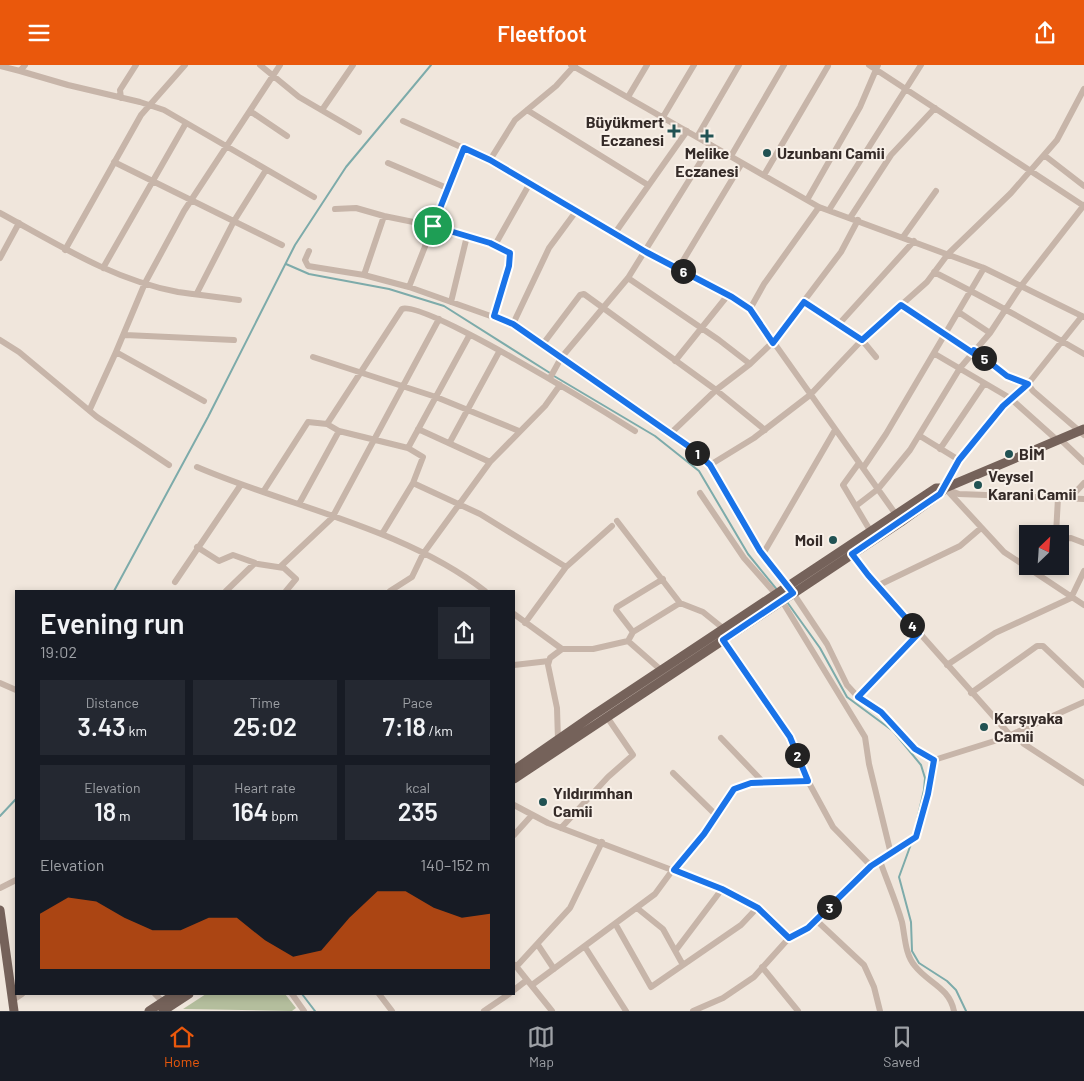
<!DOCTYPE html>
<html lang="en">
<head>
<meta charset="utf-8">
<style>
	body { margin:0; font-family:Barlow,sans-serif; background:#242831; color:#f1f3f6; height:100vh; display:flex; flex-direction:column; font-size:19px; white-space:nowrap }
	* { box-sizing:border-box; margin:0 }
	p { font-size:16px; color:#9ea1a6 }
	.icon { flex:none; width:28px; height:28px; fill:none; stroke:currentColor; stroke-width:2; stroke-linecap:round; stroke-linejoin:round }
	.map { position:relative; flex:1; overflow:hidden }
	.sheet { position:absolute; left:15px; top:525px; width:500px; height:405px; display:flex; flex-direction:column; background:#171b24; border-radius:0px; box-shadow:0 2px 8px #0003 }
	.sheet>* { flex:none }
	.needle { width:32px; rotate:25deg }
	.fabs { position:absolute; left:1019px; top:460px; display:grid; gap:10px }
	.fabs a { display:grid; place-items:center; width:50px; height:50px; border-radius:0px; background:#171b24; box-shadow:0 2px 8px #0003; font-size:25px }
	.pin { position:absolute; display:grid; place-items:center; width:42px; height:42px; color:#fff; margin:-21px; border:2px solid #fff; border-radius:50%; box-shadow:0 1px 5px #0007 }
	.km { position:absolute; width:25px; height:25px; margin:-12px; border-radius:50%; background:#222; color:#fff; font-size:14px; line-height:25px; text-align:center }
	.round { display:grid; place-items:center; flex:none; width:52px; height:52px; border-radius:0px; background:#242831 }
	.head { display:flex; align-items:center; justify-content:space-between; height:85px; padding:0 25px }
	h1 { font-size:28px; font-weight:600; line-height:38px }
	.metrics { display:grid; grid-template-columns:repeat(3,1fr); gap:8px; height:85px; padding:5px 25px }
	.metrics div { display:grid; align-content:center; border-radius:0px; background:#242831; text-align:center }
	.metrics b { font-size:25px; font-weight:600 }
	.metrics small { font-size:14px; font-weight:400 }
	.metrics p { font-size:14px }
	.chart { height:140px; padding:10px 25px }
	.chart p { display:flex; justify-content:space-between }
	.chart svg { width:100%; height:90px; margin-top:5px; fill:#ea580c; opacity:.7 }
	header { display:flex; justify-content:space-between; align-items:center; height:65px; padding:0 25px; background:#ea580c; color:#fff; font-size:22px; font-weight:600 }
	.dock { display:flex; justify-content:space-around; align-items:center; height:70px; border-top:1px solid #363941; background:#171b24; font-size:14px; color:#9ea1a6 }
	.dock a { display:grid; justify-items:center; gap:2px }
	.dock .current { color:#ea580c }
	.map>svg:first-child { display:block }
	.green { fill:#b4be9d }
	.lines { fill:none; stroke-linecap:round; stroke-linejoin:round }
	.stream { stroke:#7dabaa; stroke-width:2 }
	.minor { stroke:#c7b5a9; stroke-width:6 }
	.major { stroke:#75625a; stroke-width:9 }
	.route-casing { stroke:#fff; stroke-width:10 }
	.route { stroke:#1a73e8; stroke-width:6 }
	.poi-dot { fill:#215253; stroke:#f8f0e8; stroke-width:2 }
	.labels { text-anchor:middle; stroke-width:4; stroke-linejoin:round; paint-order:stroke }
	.poi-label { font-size:16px; font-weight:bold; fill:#352b28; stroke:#f8f0e8; text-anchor:start }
</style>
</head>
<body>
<header><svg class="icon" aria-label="menu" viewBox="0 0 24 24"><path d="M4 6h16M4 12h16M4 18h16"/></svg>Fleetfoot<svg class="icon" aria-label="share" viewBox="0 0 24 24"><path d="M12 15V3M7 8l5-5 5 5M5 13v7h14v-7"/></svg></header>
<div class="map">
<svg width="1084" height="946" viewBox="0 0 1084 946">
	<rect width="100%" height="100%" fill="#f0e6dc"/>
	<path class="green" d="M206 929H285L296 943 292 946 183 944Z"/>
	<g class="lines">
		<path class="stream" d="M286 199 309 209 389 224 444 241 550 308
			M554 311 655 371 699 406 748 489 778 526
			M114 526 208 352 295 180 346 102 431 0
			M787 537 820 583 847 632 893 666 921 700 925 713 924 725 913 772
			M0 751 16 734
			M911 779 899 812 911 857 912 886 919 898 947 916 956 925 966 946
			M302 929 315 946"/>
		<path class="minor" d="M260 0 299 32 359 67
			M571 0 819 142 984 203 1084 252
			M869 0 1084 141
			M0 1 20 6 25 0
			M20 6 68 20 140 37 164 45 314 132
			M628 32 647 0
			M121 33 120 25 136 0
			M322 45 353 0
			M527 45 648 120
			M250 46 287 71
			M663 52 694 0
			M403 56 490 95 646 187 732 232 750 244 897 451
			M697 72 739 0
			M1044 90 1084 121
			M731 91 784 0
			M490 95 515 55 556 21 575 0
			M114 97 282 180
			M388 98 447 123
			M764 110 828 1
			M807 135 860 42 878 0
			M335 144 356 143 384 151 433 161 503 183 510 188 509 201 494 251
			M829 145 921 0
			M0 148C57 179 113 215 178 227 198 230 219 232 239 235
			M850 153 891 90 935 43
			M615 168 687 66
			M903 172 936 126
			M495 180 530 118
			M65 185 141 50 185 0
			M309 186 305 195 308 201 364 210 409 222 513 259 694 385 710 400 760 486 793 528 827 579 847 620 858 632 881 647 915 684 934 695 1004 673 1084 637
			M0 193 19 158
			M103 203 186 58
			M678 204 742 98
			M934 207C985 233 1035 260 1084 289
			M364 210 384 151
			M628 213 719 275 750 299
			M409 222 464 83
			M197 228 234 156 266 105
			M451 237 467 171
			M804 237 862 275 876 292
			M901 240 973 288
			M750 244 764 219 819 142
			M960 248 990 268
			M513 259 549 183 577 145
			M839 259 914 176
			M125 270 234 275
			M0 275 19 287 97 352 169 400
			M543 279 580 230 584 229 716 325 765 365
			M974 285 1007 311 1028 319 1033 326 1084 370
			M116 287 145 218 184 146 280 0
			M935 289 1010 333 1057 375
			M313 292 436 332 519 366
			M675 296 728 230
			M550 313 561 293 628 213 711 80
			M90 344 116 287 204 336
			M327 359 402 244C424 235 605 347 635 366
			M418 364 490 397
			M670 369 716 325 750 299 773 277 841 187 858 155
			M920 371 959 395
			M1060 374 1084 397
			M450 377 499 287
			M408 383 469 271
			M940 384 984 319
			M859 398 843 420 871 467
			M710 400 754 373 810 330 862 275 927 217 948 189 1011 128 1057 75 1084 24
			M197 402C290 442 404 463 485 526
			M863 403 886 369 984 203
			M413 418 480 449 566 502
			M945 423 951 407 959 395 1003 341 1024 324 1082 251
			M945 423 1004 487 1084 540
			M946 424 959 429 1084 434
			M263 427 308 357 327 359 339 366 408 383 423 392 413 418 382 469
			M700 428 744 493 782 536 865 672 869 699 891 789
			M1070 433 1084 418
			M299 439 339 366
			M856 441 878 424 910 385 960 303 990 268 1021 221 1084 140
			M617 456 680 538 703 547 724 564
			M1056 469 1058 433
			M1060 474 1071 473 1084 478
			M197 482 219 496 233 490 258 499 284 503 296 514 286 526
			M763 489 835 365
			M852 489 868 510 1010 670
			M280 502 332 453 439 254
			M175 517 240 421
			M877 521 960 481 981 463
			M226 526 255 498
			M390 526 412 512 423 489 490 397 545 341 560 320
			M514 549 562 584H593L628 576 633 567 680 538
			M525 558 566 502 612 461
			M633 567 616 545 617 542 663 514
			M723 575 790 672 808 716 833 762 871 801
			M628 576 661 605
			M514 600 549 596
			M947 600 995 568 1071 533 1084 506
			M0 618 16 625
			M971 628 1037 581H1043L1084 620
			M858 632 919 568
			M1015 668 1024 679 1084 718
			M721 673 763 717
			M558 675 557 643 548 600 550 593 562 584
			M673 708 717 751
			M514 740 548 758 722 824 757 843 789 873
			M561 763 608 712 633 690 607 652
			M514 770 532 750
			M880 796C887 816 896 836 902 857 905 871 905 890 915 901 928 918 949 922 954 946
			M0 823 16 815
			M637 843 663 864 683 900
			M816 855 864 900 874 922 880 946
			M616 860 651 922 741 860 757 843
			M538 880 554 904
			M585 882 626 946
			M676 885 722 824
			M515 900 552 946
			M516 902 570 843 602 777
			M762 902 798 946
			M532 920 655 829 677 799 704 769 734 724 751 718 808 716
			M514 925 527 915
			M155 929 163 937
			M292 929 304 946
			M379 929 392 946
			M13 935 22 929
			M484 946 509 929
			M693 946 723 933 754 912 789 873 808 863 871 801 916 772 928 729 934 695"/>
		<path class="major" d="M514 705 592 651 936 423H945L1084 364
			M514 714 901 457 940 429 945 423
			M0 845 14 946
			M149 946 175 929
			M163 946 189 929"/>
	</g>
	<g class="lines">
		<defs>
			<path id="route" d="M464 83 490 95 646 187 732 232 750 244 773 278 804 237 862 275 901 240 973 288 974 285 1007 311 1028 319 1003 341 959 395 940 429 852 489 868 510 919 568 858 632 881 647 915 684 934 695 928 729 916 772 871 801 808 863 789 873 758 843 722 824 674 805 704 769 734 724 751 718 808 716 790 672 723 575 793 528 760 486 710 400 694 385 513 259 494 251 509 201 510 188 490 178 433 161Z"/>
		</defs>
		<use href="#route" class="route-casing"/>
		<use href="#route" class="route"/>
	</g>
	<g class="poi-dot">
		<path d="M671.5 58.5h5v5h5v5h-5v5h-5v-5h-5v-5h5z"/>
		<path d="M704.5 63.5h5v5h5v5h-5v5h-5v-5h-5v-5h5z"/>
		<circle cx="767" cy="88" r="5"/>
		<circle cx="1009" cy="389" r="5"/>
		<circle cx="978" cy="420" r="5"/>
		<circle cx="833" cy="475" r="5"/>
		<circle cx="984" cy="662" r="5"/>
		<circle cx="543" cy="737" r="5"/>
	</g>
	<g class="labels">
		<g class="poi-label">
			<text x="664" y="63" text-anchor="end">Büyükmert<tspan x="664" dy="18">Eczanesi</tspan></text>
			<text x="707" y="94" text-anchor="middle">Melike<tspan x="707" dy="18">Eczanesi</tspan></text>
			<text x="777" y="94">Uzunbanı Camii</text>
			<text x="1019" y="395">BİM</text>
			<text x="988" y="417">Veysel<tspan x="988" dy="18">Karani Camii</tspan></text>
			<text x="823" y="481" text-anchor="end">Moil</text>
			<text x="994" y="659">Karşıyaka<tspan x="994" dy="18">Camii</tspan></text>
			<text x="553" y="734">Yıldırımhan<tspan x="553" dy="18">Camii</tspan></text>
		</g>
	</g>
</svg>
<div class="fabs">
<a><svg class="needle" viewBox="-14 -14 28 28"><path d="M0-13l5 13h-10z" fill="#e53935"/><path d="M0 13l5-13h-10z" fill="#9ea1a6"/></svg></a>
</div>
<div class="pin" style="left:433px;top:161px;background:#1e9e55"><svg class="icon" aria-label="arrive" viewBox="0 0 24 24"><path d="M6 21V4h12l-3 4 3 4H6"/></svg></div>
<b class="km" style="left:697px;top:388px">1</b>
<b class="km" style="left:797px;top:690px">2</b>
<b class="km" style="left:829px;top:842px">3</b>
<b class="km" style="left:912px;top:560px">4</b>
<b class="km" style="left:984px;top:293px">5</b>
<b class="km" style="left:683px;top:206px">6</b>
<section class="sheet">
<div class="head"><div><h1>Evening run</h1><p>19:02</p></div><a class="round"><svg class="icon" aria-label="share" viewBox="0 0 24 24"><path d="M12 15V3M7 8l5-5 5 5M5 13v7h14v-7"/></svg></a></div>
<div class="metrics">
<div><p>Distance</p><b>3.43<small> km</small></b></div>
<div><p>Time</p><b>25:02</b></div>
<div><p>Pace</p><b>7:18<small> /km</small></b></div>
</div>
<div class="metrics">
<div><p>Elevation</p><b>18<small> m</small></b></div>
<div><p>Heart rate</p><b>164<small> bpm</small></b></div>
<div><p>kcal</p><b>235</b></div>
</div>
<div class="chart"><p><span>Elevation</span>140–152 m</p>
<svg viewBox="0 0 160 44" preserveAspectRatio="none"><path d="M0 44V17L10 9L20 11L30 19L40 25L50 25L60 19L70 19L80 30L90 38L100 35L110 19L120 6L130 6L140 14L150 19L160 17V44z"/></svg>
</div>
</section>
</div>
<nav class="dock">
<a class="current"><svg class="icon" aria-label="home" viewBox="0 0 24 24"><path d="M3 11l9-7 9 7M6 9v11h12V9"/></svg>Home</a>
<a><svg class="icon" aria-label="map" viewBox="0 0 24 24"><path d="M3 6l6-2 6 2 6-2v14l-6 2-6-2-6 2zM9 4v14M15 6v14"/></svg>Map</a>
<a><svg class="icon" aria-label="saved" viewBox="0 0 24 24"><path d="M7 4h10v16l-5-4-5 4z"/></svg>Saved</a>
</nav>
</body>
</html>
